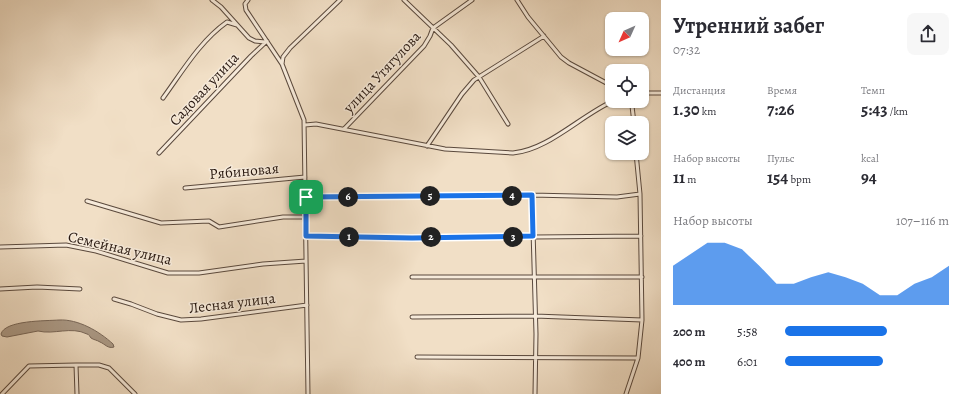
<!DOCTYPE html>
<html lang="ru">
<head>
<meta charset="utf-8">
<style>
	body { margin:0; font-family:Alegreya,serif; background:#f7f7f7; color:#2b2b33; height:100vh; display:flex; flex-direction:column; font-size:15px; white-space:nowrap }
	* { box-sizing:border-box; margin:0 }
	p { font-size:13px; color:#7c7c81 }
	.icon { flex:none; width:22px; height:22px; fill:none; stroke:currentColor; stroke-width:2; stroke-linecap:round; stroke-linejoin:round }
	.map { position:relative; flex:1; overflow:hidden }
	.details { display:flex; flex-direction:column; background:#fff; width:300px }
	.details>* { flex:none }
	.needle { width:26px; rotate:225deg }
	.tools { position:absolute; left:605px; top:12px; display:grid; gap:8px }
	.tools a { display:grid; place-items:center; width:44px; height:44px; border-radius:8px; background:#fff; box-shadow:0 1px 3px #0004; font-size:20px }
	.pin { position:absolute; display:grid; place-items:center; width:34px; height:34px; color:#fff; margin:-17px; border-radius:8px; box-shadow:0 2px 6px #0006 }
	.km { position:absolute; width:20px; height:20px; margin:-10px; border-radius:50%; background:#222; color:#fff; font-size:11px; line-height:20px; text-align:center }
	.round { display:grid; place-items:center; flex:none; width:42px; height:42px; border-radius:8px; background:#f7f7f7 }
	.summary { display:flex; align-items:center; justify-content:space-between; height:68px; padding:0 12px }
	h1 { font-size:22px; font-weight:700; line-height:30px }
	.stats { display:grid; grid-template-columns:repeat(3,1fr); gap:6px; height:68px; padding:4px 12px }
	.stats div { display:grid; align-content:center }
	.stats b { font-size:17px; font-weight:700 }
	.stats small { font-size:11px; font-weight:400 }
	.stats p { font-size:11px }
	.chart { height:112px; padding:8px 12px }
	.chart p { display:flex; justify-content:space-between }
	.chart svg { width:100%; height:72px; margin-top:4px; fill:#1a73e8; opacity:.7 }
	ul { padding:0 12px; list-style:none; font-size:13px }
	li { display:grid; grid-template-columns:64px 48px 1fr; align-items:center; height:30px }
	li i { height:10px; border-radius:5px; background:#1a73e8 }
	main { display:flex; flex:1; min-height:0 }
	.map>svg:first-child { display:block }
	.water { fill:#ac9b88; stroke:#776658 }
	.lines { fill:none; stroke-linecap:round; stroke-linejoin:round }
	.minor-casing { stroke:#5a493d; stroke-width:5 }
	.minor { stroke:#f6eada; stroke-width:3 }
	.route-casing { stroke:#fff; stroke-width:8 }
	.route { stroke:#1a73e8; stroke-width:5 }
	.labels { text-anchor:middle; stroke-width:3; stroke-linejoin:round; paint-order:stroke }
	.street-label { font-size:15px; fill:#27170f; stroke:#f6eada }
</style>
</head>
<body>
<main>
<div class="map">
<svg width="661" height="394" viewBox="0 0 661 394">
	<rect width="100%" height="100%" fill="#f1dfc6"/>
	<filter id="stains"><feTurbulence type="fractalNoise" baseFrequency=".005" numOctaves="4"/><feColorMatrix values="0 0 0 0 .2 0 0 0 0 .09 0 0 0 0 .02 0 0 0 .5 -.17"/></filter>
	<radialGradient id="worn" r=".72"><stop offset=".6" stop-color="#630" stop-opacity="0"/><stop offset="1" stop-color="#630" stop-opacity=".3"/></radialGradient>
	<path class="water" d="M59 320C78 319 99 331 113 344L114 347C108 349 105 344 100 342 97 340 94 340 91 338 90 337 89 334 87 334 71 326 54 335 38 331L7 337 2 336 1 334C5 320 46 321 59 320Z"/>
	<g class="lines">
		<defs>
			<path id="minor" d="M212 0 221 7 249 38 255 41 265 42
				M248 0 245 4 246 10 282 64 304 120 308 394
				M404 0 451 45 479 77 508 124
				M517 0 528 17 561 57 569 63 612 86
				M282 64 283 57 290 48 340 0
				M642 93H661
				M163 98C182 72 200 41 227 22L237 25
				M629 101 632 106 634 123
				M305 125 316 124 445 149 513 153C548 150 580 116 613 101
				M344 129 424 46 430 36 433 28 472 0
				M427 146 462 94 474 80 544 36
				M159 153 251 56 267 41
				M185 188 305 177
				M532 195 536 334 535 394
				M306 197 532 195 617 197 640 194
				M87 201 161 223 209 221 219 227 283 217H306
				M306 236 412 238 641 236
				M0 247 66 245 96 251 168 273H199L263 264 306 261
				M412 277H642
				M0 289 37 287 80 289
				M114 299 131 304 157 314 181 320 201 319 307 305
				M412 317 535 316 642 320
				M417 357 638 358
				M76 365H99L109 368 135 394
				M2 394 29 366 76 365 77 394
				M626 394 638 358 642 320 640 194 636 153"/>
		</defs>
		<use href="#minor" class="minor-casing"/>
		<use href="#minor" class="minor"/>
	</g>
	<g class="lines">
		<defs>
			<path id="route" d="M532 195 533 236 412 238 306 236V197Z"/>
		</defs>
		<use href="#route" class="route-casing"/>
		<use href="#route" class="route"/>
	</g>
	<g class="labels">
		<g class="street-label">
			<text transform="translate(382 72) rotate(-47)" y="5">улица Утягулова</text>
			<text transform="translate(204 89) rotate(-47)" y="5">Садовая улица</text>
			<text transform="translate(244 171) rotate(-5)" y="5">Рябиновая</text>
			<text transform="translate(120 248) rotate(13)" y="5">Семейная улица</text>
			<text transform="translate(232 303) rotate(-7)" y="5">Лесная улица</text>
		</g>
	</g>
	<rect width="100%" height="100%" filter="url(#stains)"/>
	<rect width="100%" height="100%" fill="url(#worn)"/>
</svg>
<div class="tools">
<a><svg class="needle" viewBox="-14 -14 28 28"><path d="M0-13l5 13h-10z" fill="#e53935"/><path d="M0 13l5-13h-10z" fill="#7c7c81"/></svg></a>
<a><svg class="icon" aria-label="locate" viewBox="0 0 24 24"><circle cx="12" cy="12" r="6"/><path d="M12 2v4M12 18v4M2 12h4M18 12h4"/></svg></a>
<a><svg class="icon" aria-label="layers" viewBox="0 0 24 24"><path d="M12 4l9 5-9 5-9-5zM3 14l9 5 9-5"/></svg></a>
</div>
<div class="pin" style="left:306px;top:197px;background:#1e9e55"><svg class="icon" aria-label="arrive" viewBox="0 0 24 24"><path d="M6 21V4h12l-3 4 3 4H6"/></svg></div>
<b class="km" style="left:349px;top:237px">1</b>
<b class="km" style="left:431px;top:237px">2</b>
<b class="km" style="left:513px;top:237px">3</b>
<b class="km" style="left:512px;top:196px">4</b>
<b class="km" style="left:430px;top:196px">5</b>
<b class="km" style="left:348px;top:197px">6</b>
</div>
<section class="details">
<div class="summary"><div><h1>Утренний забег</h1><p>07:32</p></div><a class="round"><svg class="icon" aria-label="share" viewBox="0 0 24 24"><path d="M12 15V3M7 8l5-5 5 5M5 13v7h14v-7"/></svg></a></div>
<div class="stats">
<div><p>Дистанция</p><b>1.30<small> km</small></b></div>
<div><p>Время</p><b>7:26</b></div>
<div><p>Темп</p><b>5:43<small> /km</small></b></div>
</div>
<div class="stats">
<div><p>Набор высоты</p><b>11<small> m</small></b></div>
<div><p>Пульс</p><b>154<small> bpm</small></b></div>
<div><p>kcal</p><b>94</b></div>
</div>
<div class="chart"><p><span>Набор высоты</span>107–116 m</p>
<svg viewBox="0 0 160 44" preserveAspectRatio="none"><path d="M0 44V20L10 13L20 6L30 6L40 10L50 20L60 31L70 31L80 27L90 24L100 27L110 31L120 38L130 38L140 31L150 27L160 20V44z"/></svg>
</div>
<ul>
<li><b>200 m</b>5:58<i style="width:62%"></i></li>
<li><b>400 m</b>6:01<i style="width:60%"></i></li>
</ul>
</section>
</main>
</body>
</html>
